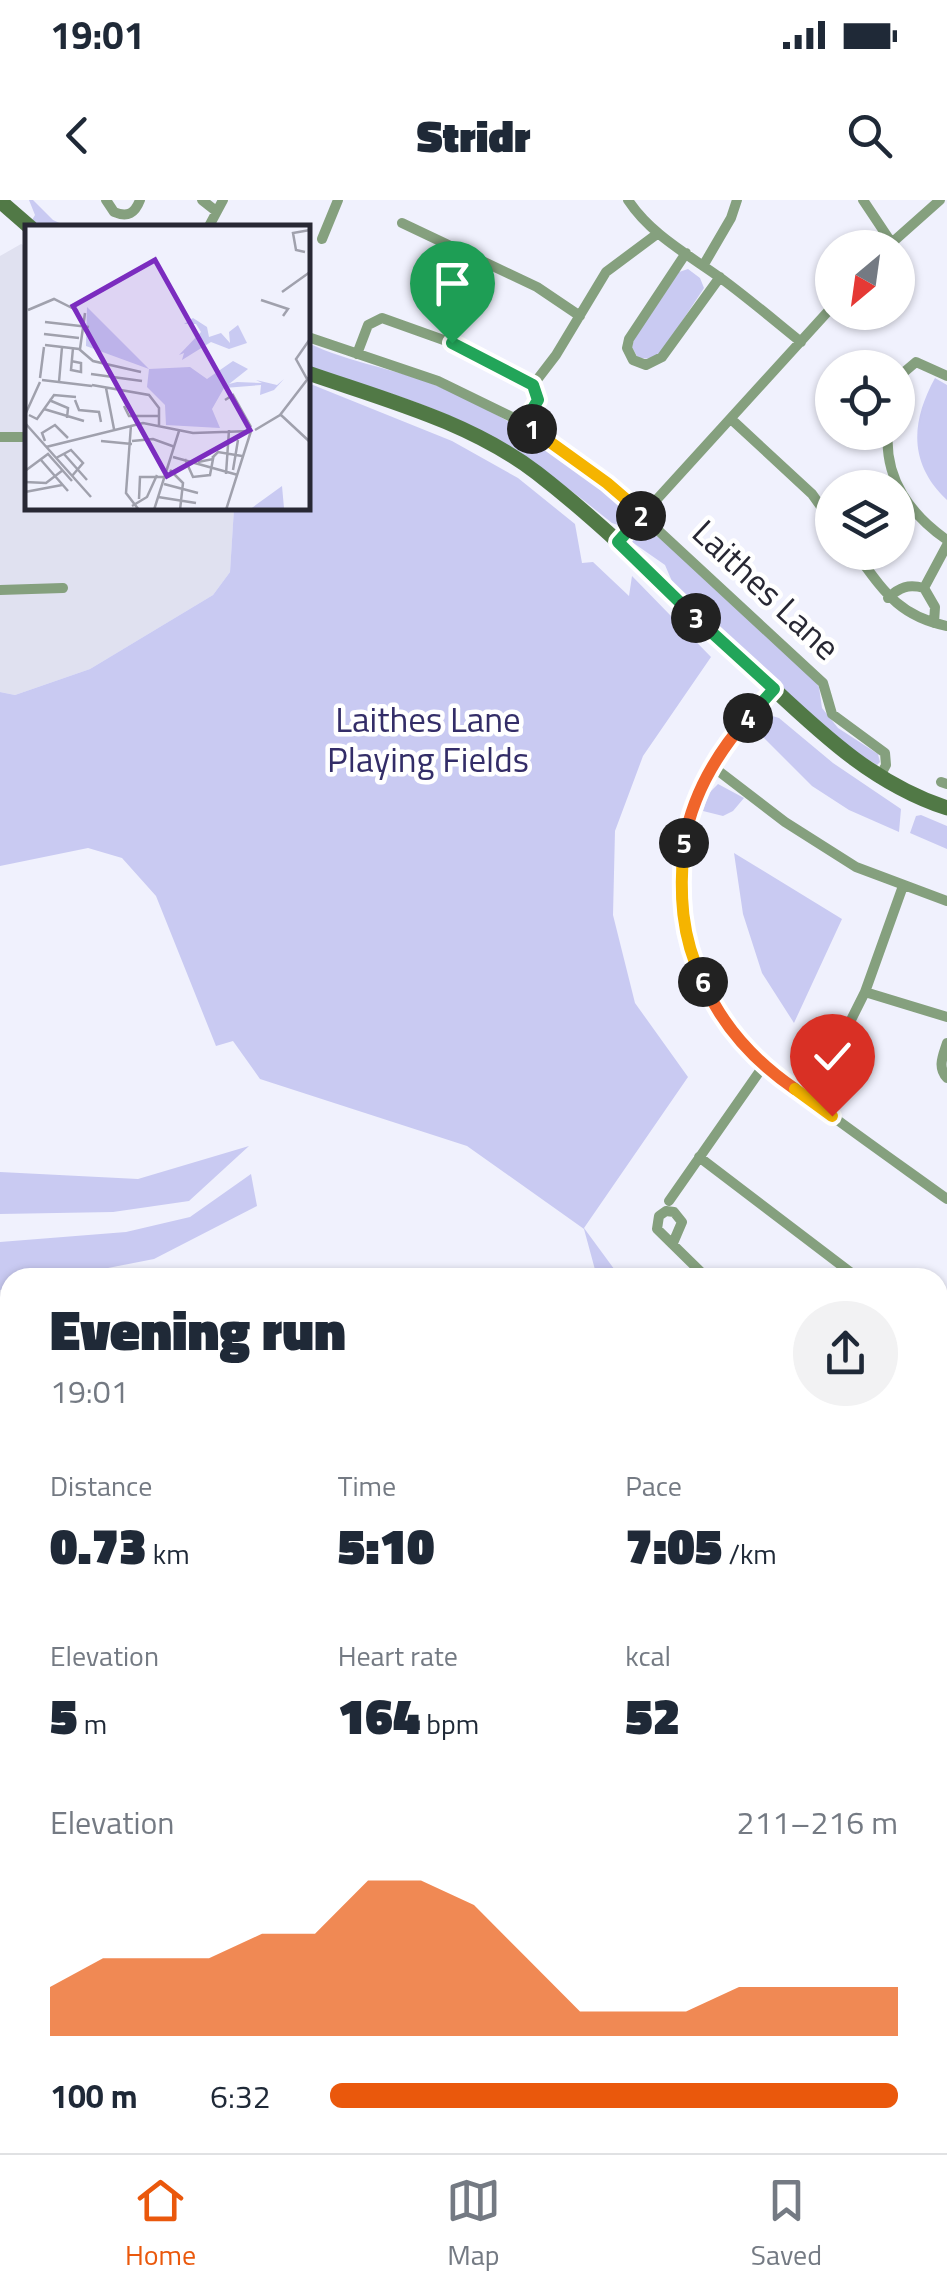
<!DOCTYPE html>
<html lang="en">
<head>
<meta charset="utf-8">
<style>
	body { margin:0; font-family:"Titillium Web",sans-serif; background:#f2f2f3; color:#1f2937; height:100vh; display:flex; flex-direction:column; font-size:38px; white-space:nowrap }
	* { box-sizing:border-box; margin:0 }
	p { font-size:32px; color:#747a83 }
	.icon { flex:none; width:55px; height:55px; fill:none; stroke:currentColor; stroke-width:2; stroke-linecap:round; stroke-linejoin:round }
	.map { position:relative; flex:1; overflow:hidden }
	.sheet { position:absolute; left:0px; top:1068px; width:948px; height:888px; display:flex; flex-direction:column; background:#fff; border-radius:30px 30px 0 0; box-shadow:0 2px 8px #0004 }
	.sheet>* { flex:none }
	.needle { width:65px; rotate:209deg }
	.buttons { position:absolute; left:815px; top:30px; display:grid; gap:20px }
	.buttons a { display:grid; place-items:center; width:100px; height:100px; border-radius:50%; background:#fff; box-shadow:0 2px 8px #0004; font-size:50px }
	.pin { position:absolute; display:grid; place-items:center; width:85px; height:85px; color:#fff; margin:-102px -42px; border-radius:50% 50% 50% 0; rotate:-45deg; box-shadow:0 0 10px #0007 }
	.pin .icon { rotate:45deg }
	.km { position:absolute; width:50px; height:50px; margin:-25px; border-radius:50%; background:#222; color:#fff; font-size:28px; line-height:50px; text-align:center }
	.round { display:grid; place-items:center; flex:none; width:105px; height:105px; border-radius:52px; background:#f2f2f3 }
	.headline { display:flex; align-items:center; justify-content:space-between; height:170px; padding:0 50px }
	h1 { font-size:55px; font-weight:800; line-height:75px }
	.stats { display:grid; grid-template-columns:repeat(3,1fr); gap:15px; height:170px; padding:10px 50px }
	.stats div { display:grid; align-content:center }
	.stats b { font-size:50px; font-weight:800 }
	.stats small { font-size:28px; font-weight:400 }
	.stats p { font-size:28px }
	.chart { height:280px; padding:20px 50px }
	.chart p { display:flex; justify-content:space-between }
	.chart svg { width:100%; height:180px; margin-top:10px; fill:#ea580c; opacity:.7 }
	ul { padding:0 50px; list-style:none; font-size:32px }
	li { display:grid; grid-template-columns:160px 120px 1fr; align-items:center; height:75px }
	li i { height:25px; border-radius:12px; background:#ea580c }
	.status { display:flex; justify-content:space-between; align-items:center; height:70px; padding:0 50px; background:#fff; direction:ltr }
	.status svg { height:28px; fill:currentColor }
	header { display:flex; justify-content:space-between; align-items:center; height:130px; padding:0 50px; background:#fff; font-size:45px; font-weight:800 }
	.tab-bar { display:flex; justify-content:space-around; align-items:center; height:140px; border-top:2px solid #e0e1e3; background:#fff; font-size:28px; color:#747a83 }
	.tab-bar a { display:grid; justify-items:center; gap:5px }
	.tab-bar .selected { color:#ea580c }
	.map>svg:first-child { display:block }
	.built { fill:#e0e1f0 }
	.green { fill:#c9caf2 }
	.water { fill:#abacdc }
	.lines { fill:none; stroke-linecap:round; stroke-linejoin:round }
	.street { stroke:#85a07e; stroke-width:10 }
	.secondary { stroke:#517946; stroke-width:15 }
	.split-1-casing { stroke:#fff; stroke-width:20 }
	.split-2-casing { stroke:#fff; stroke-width:20 }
	.split-3-casing { stroke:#fff; stroke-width:20 }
	.split-4-casing { stroke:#fff; stroke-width:20 }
	.split-5-casing { stroke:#fff; stroke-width:20 }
	.split-6-casing { stroke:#fff; stroke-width:20 }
	.split-7-casing { stroke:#fff; stroke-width:20 }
	.split-8-casing { stroke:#fff; stroke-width:20 }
	.split-1 { stroke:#22a559; stroke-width:12 }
	.split-2 { stroke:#f5b400; stroke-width:12 }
	.split-3 { stroke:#22a559; stroke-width:12 }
	.split-4 { stroke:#22a559; stroke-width:12 }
	.split-5 { stroke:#f0652b; stroke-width:12 }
	.split-6 { stroke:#f5b400; stroke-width:12 }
	.split-7 { stroke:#f0652b; stroke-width:12 }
	.split-8 { stroke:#f5b400; stroke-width:12 }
	.labels { text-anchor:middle; stroke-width:9; stroke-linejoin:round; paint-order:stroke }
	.street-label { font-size:35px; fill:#282834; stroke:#fff }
	.park-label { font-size:35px; fill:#332d68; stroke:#fff }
	.inset-road { fill:none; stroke:#a0a1ad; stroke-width:2.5 }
	.view { fill:#7b2cbf; fill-opacity:0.15; stroke:#7b2cbf; stroke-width:5 }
	.inset-edge { fill:none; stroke:#282834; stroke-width:5 }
</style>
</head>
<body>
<div class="status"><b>19:01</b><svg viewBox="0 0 49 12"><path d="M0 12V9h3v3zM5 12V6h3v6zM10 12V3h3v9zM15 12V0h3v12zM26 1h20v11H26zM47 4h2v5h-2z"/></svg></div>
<header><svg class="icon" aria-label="back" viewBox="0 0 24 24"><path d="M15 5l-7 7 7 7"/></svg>Stridr<svg class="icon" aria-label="search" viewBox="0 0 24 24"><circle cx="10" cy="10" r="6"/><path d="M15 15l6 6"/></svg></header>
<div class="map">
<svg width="947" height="1953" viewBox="0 0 947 1953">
	<rect width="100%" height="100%" fill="#f0f1fd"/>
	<path class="built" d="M21 44 27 47 28 308H234L230 372 213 395 90 469 15 495 0 492V56Z"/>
	<path class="green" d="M29 0H33L53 20 68 27H43L32 20 35 15Z
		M688 69 700 78 704 88 661 153 654 159 638 158 632 147 634 139 679 72Z
		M308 143C350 163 397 169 440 187 510 216 571 261 629 309V313L618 325 612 323C556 278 499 234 431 208 391 192 348 181 308 166Z
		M935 178 947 185V300C908 263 911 222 935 178Z
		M308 183 452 241 518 278 575 324 582 363 593 362 629 396 632 376 711 457 643 556 615 631 613 715 635 803 688 877 584 1028 620 1077H597L584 1029 467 946 260 879 233 841 216 846 156 696 122 658 88 648 0 666V492L15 495 90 469 213 395 230 372 234 308H308Z
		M643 328H650L814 480 819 487 822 508 838 528 878 554 880 562 877 565 841 543 674 386 665 365 632 342Z
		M766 514 779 518 833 563 901 609 899 632 849 610 812 586 752 526Z
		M718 584 744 598 733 611 723 616 703 611 709 593Z
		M921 615 947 626V649L910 633 916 616Z
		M734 653 842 719 794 823 762 773 743 714Z
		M249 946 189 1001 113 1012 0 1014V972L138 979Z
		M251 974 257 1006 154 1059 62 1077 10 1078V1088L0 1090V1042L126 1032 190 1017Z
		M0 1230 10 1234V1272L0 1271Z
		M938 1376 947 1385V1626L938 1636Z"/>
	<path class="water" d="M0 1271 10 1272V1367L0 1368Z"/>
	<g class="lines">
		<path class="street" d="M106 0 114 12C128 18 135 13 140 0
			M202 0 216 11
			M628 0C651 35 689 55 722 79 749 99 775 121 801 142
			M863 0 891 42
			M402 23 537 87 580 116
			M208 28 223 0
			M322 39 338 0
			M886 48 940 0
			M686 53 629 139 627 148 633 160 646 165 662 157 720 77
			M703 66 731 18 737 0
			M308 137 438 181 524 223 607 283 823 483 832 514 885 553 886 565 879 578
			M357 154 368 125 382 118 452 143 533 185 538 200 524 223
			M533 185 556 155 606 72 657 34
			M898 187 903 173 916 162 947 176
			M731 219 812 294 832 322
			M888 232C884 279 911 315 947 340
			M0 237H28
			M618 342 832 107
			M855 352C883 390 898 416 947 426
			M924 388 947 345
			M0 390 63 388
			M888 398C900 387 908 384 924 388L935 407 934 423
			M774 489C752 514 728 538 712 566 662 653 674 760 736 838 758 866 789 885 817 905 860 937 904 968 947 999
			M712 566 785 622 856 667 947 701
			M941 582 947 584
			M865 792 947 817
			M947 843C943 856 937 867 947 878
			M842 874 827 868 865 792 903 686
			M699 957 858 1078
			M669 1001 764 865
			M673 1043 682 1022 674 1012 666 1011 659 1016 657 1029 707 1078
			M938 1138 947 1145
			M938 1299 947 1308
			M938 1716 947 1723
			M938 1755 947 1733
			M938 1844 947 1845
			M938 1941 942 1953"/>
		<path class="secondary" d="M0 1 31 28
			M308 173C386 200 470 222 537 273 617 335 688 410 762 478 819 531 871 583 947 608"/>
	</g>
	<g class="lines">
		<defs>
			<path id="split-1" d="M452 143 533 185 538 200 524 223 532 229"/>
			<path id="split-2" d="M532 229 607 283 643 314 641 316"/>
			<path id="split-3" d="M641 316 618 342 696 418"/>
			<path id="split-4" d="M696 418 774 489 748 518"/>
			<path id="split-5" d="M684 643C692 596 717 553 748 518"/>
			<path id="split-6" d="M684 643C679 694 681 736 703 782"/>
			<path id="split-7" d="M703 782C723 827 754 861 795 889"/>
			<path id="split-8" d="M795 889 832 916"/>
		</defs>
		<use href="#split-1" class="split-1-casing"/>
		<use href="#split-2" class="split-2-casing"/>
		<use href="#split-3" class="split-3-casing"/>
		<use href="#split-4" class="split-4-casing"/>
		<use href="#split-5" class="split-5-casing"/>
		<use href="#split-6" class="split-6-casing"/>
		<use href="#split-7" class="split-7-casing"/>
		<use href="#split-8" class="split-8-casing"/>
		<use href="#split-1" class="split-1"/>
		<use href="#split-2" class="split-2"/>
		<use href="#split-3" class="split-3"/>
		<use href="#split-4" class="split-4"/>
		<use href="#split-5" class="split-5"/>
		<use href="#split-6" class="split-6"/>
		<use href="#split-7" class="split-7"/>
		<use href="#split-8" class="split-8"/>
	</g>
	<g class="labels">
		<g class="street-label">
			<text transform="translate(766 390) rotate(43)" y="12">Laithes Lane</text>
		</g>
		<g class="park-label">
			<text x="428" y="532">Laithes Lane<tspan x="428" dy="40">Playing Fields</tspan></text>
		</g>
	</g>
	<g transform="translate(25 25)">
		<rect width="285" height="285" fill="#f0f1fd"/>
		<path d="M62 82 124 144 165 142 182 154 208 136 223 144 204 159 212 157 237 158 231 155 252 160 259 154 249 165 235 170 236 160 199 163 187 184 195 203 141 200 140 180 122 162 124 144 61 121ZM168 93 182 102 184 112 196 108 205 118 204 107 213 100 222 118 204 124 186 117 157 135 159 128 154 130 176 107 171 99H159ZM257 261 259 283 277 285H224Z" fill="#c9caf2"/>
		<path class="inset-road" d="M280 27 271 25 268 8 285 5M257 67 285 47M236 75 263 84 258 91M3 85 29 74 53 86M20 97 64 102M19 109 54 113M20 120 54 124 68 136 116 147M55 124 60 88M46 136 56 138V147L46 145 48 123M66 149 117 156M15 153 19 122M282 154 271 134 285 114M17 155 67 161M34 157 37 122M67 160 124 170 134 183V200M81 163 89 204M24 175 43 183 42 193M50 175 54 185 74 187 76 197M200 175 208 170 226 202M99 181 104 191H135M19 184 59 196M0 190 15 157M4 190 12 194 29 170 51 172M256 190 285 217M0 198 66 272M106 200 101 268 114 285M230 205 255 190 285 151M20 216 17 208 30 200 43 213M76 216 107 219M107 216 128 214 150 222M21 222 118 198 168 208 226 206M39 229 62 255M148 232 213 250M31 233 46 225 58 238 47 251M187 233 193 227 217 231M160 234 168 252 185 250 188 234 173 237M16 235 43 266M145 245 158 258 155 285M208 245 213 215M0 246 23 229 47 256M201 249 204 205M0 257 21 258 38 245M139 259 173 268M0 267 37 260M133 272 171 278M114 274 115 252H142M107 281 122 272 132 250M129 285 154 206M201 285 226 206"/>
		<path class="view" d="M130 35 225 205 142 251 48 81Z"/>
		<rect width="285" height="285" class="inset-edge"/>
	</g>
</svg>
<div class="buttons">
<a><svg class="needle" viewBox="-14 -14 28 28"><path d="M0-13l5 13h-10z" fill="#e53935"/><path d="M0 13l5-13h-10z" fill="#747a83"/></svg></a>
<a><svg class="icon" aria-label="locate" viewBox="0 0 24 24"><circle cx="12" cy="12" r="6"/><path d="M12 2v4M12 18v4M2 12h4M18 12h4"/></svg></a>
<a><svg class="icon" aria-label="layers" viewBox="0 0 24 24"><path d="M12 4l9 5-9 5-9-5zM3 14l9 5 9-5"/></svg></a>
</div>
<div class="pin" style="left:452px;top:143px;background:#1e9e55"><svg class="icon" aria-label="arrive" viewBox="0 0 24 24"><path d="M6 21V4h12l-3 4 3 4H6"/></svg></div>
<div class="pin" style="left:832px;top:916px;background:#d93025"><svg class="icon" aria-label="check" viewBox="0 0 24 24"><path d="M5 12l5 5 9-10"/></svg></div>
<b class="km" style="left:532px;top:229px">1</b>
<b class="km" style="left:641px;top:316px">2</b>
<b class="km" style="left:696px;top:418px">3</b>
<b class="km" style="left:748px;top:518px">4</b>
<b class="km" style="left:684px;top:643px">5</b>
<b class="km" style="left:703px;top:782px">6</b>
<section class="sheet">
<div class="headline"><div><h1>Evening run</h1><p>19:01</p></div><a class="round"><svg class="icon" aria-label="share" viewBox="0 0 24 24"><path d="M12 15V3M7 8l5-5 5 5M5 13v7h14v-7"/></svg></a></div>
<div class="stats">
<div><p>Distance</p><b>0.73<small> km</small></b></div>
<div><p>Time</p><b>5:10</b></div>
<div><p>Pace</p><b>7:05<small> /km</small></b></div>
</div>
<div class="stats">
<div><p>Elevation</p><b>5<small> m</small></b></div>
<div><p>Heart rate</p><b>164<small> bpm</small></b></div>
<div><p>kcal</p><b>52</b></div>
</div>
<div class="chart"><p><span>Elevation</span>211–216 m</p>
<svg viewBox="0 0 160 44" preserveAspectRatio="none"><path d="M0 44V32L10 25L20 25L30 25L40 19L50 19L60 6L70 6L80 12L90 25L100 38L110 38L120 38L130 32L140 32L150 32L160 32V44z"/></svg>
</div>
<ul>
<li><b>100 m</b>6:32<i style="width:100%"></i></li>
</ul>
</section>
</div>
<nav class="tab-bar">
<a class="selected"><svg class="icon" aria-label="home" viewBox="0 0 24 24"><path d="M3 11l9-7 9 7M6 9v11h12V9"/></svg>Home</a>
<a><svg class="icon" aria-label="map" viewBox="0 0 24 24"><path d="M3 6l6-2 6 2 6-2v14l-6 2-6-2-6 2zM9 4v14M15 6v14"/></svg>Map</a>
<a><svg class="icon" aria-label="saved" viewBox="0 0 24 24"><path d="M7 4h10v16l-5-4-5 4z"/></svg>Saved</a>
</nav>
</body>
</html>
